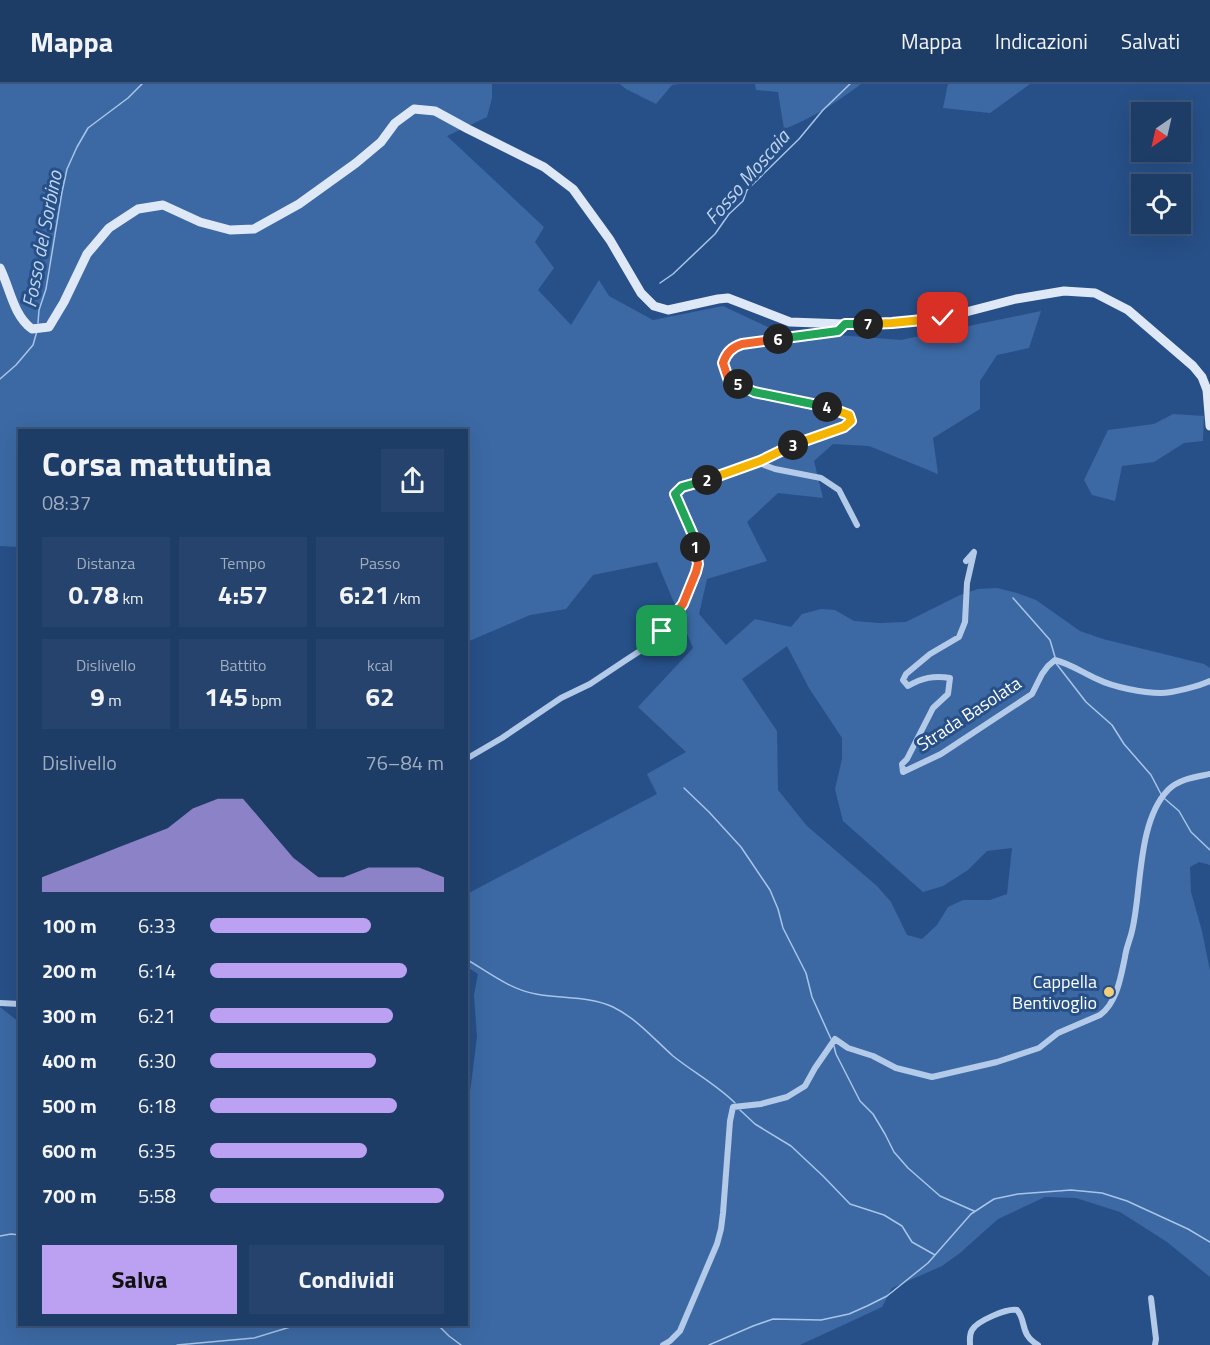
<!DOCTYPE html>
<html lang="it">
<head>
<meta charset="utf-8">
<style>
	body { margin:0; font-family:"Titillium Web",sans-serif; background:#25436c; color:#f1f3f6; height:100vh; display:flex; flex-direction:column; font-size:22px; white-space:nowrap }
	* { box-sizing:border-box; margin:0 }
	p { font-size:20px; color:#a0adbf }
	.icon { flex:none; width:33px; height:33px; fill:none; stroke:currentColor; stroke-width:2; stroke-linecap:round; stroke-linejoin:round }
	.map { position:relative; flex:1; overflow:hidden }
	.side { position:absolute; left:18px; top:345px; width:450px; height:897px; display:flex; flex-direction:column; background:#1d3c66; border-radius:0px; box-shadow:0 6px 24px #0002,0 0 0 2px #3b567a }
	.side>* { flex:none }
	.needle { width:39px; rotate:214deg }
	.buttons { position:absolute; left:1131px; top:18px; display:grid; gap:12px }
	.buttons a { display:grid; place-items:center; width:60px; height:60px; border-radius:0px; background:#1d3c66; box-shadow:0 6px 24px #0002,0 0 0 2px #3b567a; font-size:30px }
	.pin { position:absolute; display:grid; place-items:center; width:51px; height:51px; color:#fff; margin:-26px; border-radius:12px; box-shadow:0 3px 9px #0006 }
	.km { position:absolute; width:30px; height:30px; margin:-15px; border-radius:50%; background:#222; color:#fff; font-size:16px; line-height:30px; text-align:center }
	.round { display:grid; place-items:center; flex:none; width:63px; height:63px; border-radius:0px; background:#25436c }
	.summary { display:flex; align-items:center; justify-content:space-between; height:102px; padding:0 24px }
	h1 { font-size:33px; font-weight:700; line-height:45px }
	.metrics { display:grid; grid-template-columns:repeat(3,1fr); gap:9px; height:102px; padding:6px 24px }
	.metrics div { display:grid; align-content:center; border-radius:0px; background:#25436c; text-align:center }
	.metrics b { font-size:26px; font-weight:700 }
	.metrics small { font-size:16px; font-weight:400 }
	.metrics p { font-size:16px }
	.chart { height:168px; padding:12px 24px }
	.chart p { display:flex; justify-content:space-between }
	.chart svg { width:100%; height:108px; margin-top:6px; fill:#bca0f2; opacity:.7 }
	.primary-button { display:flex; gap:12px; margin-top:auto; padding:12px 24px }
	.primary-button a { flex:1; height:69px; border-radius:0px; background:#bca0f2; color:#111; font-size:24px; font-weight:700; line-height:69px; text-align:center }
	.primary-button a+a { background:#25436c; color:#f1f3f6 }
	ul { padding:0 24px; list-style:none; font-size:20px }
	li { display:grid; grid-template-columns:96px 72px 1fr; align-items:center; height:45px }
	li i { height:15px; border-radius:8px; background:#bca0f2 }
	header { display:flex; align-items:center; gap:36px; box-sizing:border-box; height:84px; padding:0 30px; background:#1d3c66; border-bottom:2px solid #3b567a }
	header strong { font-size:28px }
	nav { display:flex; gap:33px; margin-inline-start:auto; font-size:21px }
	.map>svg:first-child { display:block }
	.green { fill:#3c69a4; fill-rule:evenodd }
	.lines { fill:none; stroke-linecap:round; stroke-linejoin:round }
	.stream { stroke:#a8c5e9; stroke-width:1.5 }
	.minor { stroke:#b4cae9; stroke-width:6 }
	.secondary { stroke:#dee8f7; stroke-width:9 }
	.split-1-casing { stroke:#fff; stroke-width:12 }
	.split-2-casing { stroke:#fff; stroke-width:12 }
	.split-3-casing { stroke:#fff; stroke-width:12 }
	.split-4-casing { stroke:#fff; stroke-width:12 }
	.split-5-casing { stroke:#fff; stroke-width:12 }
	.split-6-casing { stroke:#fff; stroke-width:12 }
	.split-7-casing { stroke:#fff; stroke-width:12 }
	.split-8-casing { stroke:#fff; stroke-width:12 }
	.split-1 { stroke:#f0652b; stroke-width:8 }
	.split-2 { stroke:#22a559; stroke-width:8 }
	.split-3 { stroke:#f5b400; stroke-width:8 }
	.split-4 { stroke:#f5b400; stroke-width:8 }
	.split-5 { stroke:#22a559; stroke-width:8 }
	.split-6 { stroke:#f0652b; stroke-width:8 }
	.split-7 { stroke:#22a559; stroke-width:8 }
	.split-8 { stroke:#f5b400; stroke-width:8 }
	.poi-dot { fill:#f1d079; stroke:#275088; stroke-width:2 }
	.labels { text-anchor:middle; stroke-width:6; stroke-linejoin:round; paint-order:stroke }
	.street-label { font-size:18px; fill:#fff; stroke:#275088 }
	.poi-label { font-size:18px; fill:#fff; stroke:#275088; text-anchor:end }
	.water-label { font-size:20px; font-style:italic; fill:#bfd5f0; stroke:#275088 }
</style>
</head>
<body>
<header>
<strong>Mappa</strong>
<nav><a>Mappa</a><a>Indicazioni</a><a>Salvati</a></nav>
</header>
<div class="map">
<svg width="1210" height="1261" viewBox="0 0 1210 1261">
	<rect width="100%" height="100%" fill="#275088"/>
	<path class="green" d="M0 0H492V14L487 33 447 52 544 143 535 158 554 184 538 206 571 241 599 196 609 212 653 236 723 222 774 246 901 256 1041 227 1029 264 997 271 980 297V325L933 354 938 390 869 362 833 360 814 377 823 414 778 409 747 438 767 477 707 495 699 530 726 561 755 535 791 543 802 530 821 525 835 526 854 537 879 539 906 538 960 511 978 505 997 504 1017 509 1036 516 1080 547 1103 555 1204 580 1210 584V781L1199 778 1190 783 1191 808 1202 847 1210 887V1193L1167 1158 1120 1128 1076 1114 1045 1113 998 1135 960 1169 942 1182 892 1204 882 1223 800 1261H0V923L19 938 20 1240H466V1039L477 953 474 911 478 890 467 883V810L657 710 647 690 686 668 638 623 693 564 657 478 593 491 566 525 530 531 467 558 466 346H20L19 463 0 462ZM787 562 809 604 842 654V675L835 705 843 737 923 808 943 802 968 786 987 767 1012 764 1007 810 990 816H963L948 823 937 841 922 855 907 851 891 818 877 802 807 742 778 706 777 647 742 595Z
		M620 0H679L672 1 656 20 626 5Z
		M755 0H861C837 18 813 34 784 45L778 8 756 6Z
		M948 0H1030L990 29 943 24Z
		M1173 330 1204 332 1203 357 1184 359 1154 378 1122 382 1115 417 1092 411 1084 396 1108 346 1154 340Z"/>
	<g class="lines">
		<path class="stream" d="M660 199 673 190 715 150 729 130 743 117 747 106 799 55 823 26 850 0
			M38 239 39 226 46 205 62 108 67 85 77 63 88 44 128 14 142 0
			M0 295 16 281 33 261 37 247
			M1013 514 1050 556 1055 573
			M1055 578 1086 618 1112 641 1124 660 1151 691 1162 712
			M684 704 709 728 741 763 770 806 778 825 783 844 806 889 812 913 831 955
			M1165 715 1179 727 1191 748 1210 766
			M466 875C488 888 511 906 536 910 562 915 589 912 613 923 636 934 654 955 673 972 693 988 717 1001 735 1019
			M834 962 836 970 860 1017 873 1030 885 1050 894 1068 908 1084 940 1112 974 1127
			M740 1026 755 1040 791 1062 823 1092 850 1120 884 1131 902 1142 912 1158 935 1171
			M0 1152 11 1150 20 1151
			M437 1240 449 1252 461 1261
			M177 1261 254 1254 300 1240
			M709 1261 753 1242 773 1235 821 1236 849 1230 867 1222 887 1212 928 1179 971 1130 994 1115 1018 1110 1071 1106 1102 1109 1127 1117 1188 1145 1210 1158"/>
		<path class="minor" d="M760 377 764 381 775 385 821 394 839 406 857 441
			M966 477 974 468 967 499 965 538 959 553 930 570 906 590 903 596 908 602C922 594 934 591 950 594L948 610 933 624 907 675 902 680 903 688 941 670 1032 610 1042 590 1048 582 1055 576C1071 580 1083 589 1097 595 1113 603 1143 609 1161 609 1172 609 1200 602 1210 597
			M466 675 502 654 561 614 590 600 626 576 643 565 662 547 683 520 696 488 698 480 693 451 675 410 677 406 682 403 720 392 744 383 800 358 844 343 851 337 849 331 822 321 754 308 739 301 731 298 723 279C726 269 732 263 742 260L838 247 845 240
			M0 919 20 920
			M1151 1214 1156 1255 1155 1261
			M663 1261 670 1257 680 1247 717 1160 721 1145 723 1129 730 1037 733 1023 761 1020 787 1013 805 1002 815 984 835 955 848 964 873 972 896 984 932 993 997 978 1039 964 1058 949 1100 931C1117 919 1121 892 1125 873 1126 864 1130 856 1132 847 1142 806 1137 738 1168 706 1179 695 1195 693 1210 690
			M970 1261C970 1255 969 1251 972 1246 977 1237 1007 1224 1017 1226 1027 1237 1019 1250 1038 1261"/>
		<path class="secondary" d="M0 184C10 204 13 231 32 245L49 243 64 218 87 170 109 144 138 125 163 121 200 138 230 146 254 145 299 120 356 79 381 58 395 39 414 25 435 27 468 45 544 83 573 105 610 156 641 209 654 222 668 226 718 215 728 214 790 238 845 240 892 239 943 234 1016 215 1064 207 1095 209 1128 226 1193 282 1202 293 1207 306 1210 342"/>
	</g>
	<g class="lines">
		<defs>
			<path id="split-1" d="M662 547 683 520 696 488 698 480 695 463"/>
			<path id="split-2" d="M695 463 693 451 675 410 682 403 707 396"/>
			<path id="split-3" d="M707 396 760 377 793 361"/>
			<path id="split-4" d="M793 361 844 343 851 337 849 331 827 323"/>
			<path id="split-5" d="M738 300 754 308 827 323"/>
			<path id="split-6" d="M738 300 729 297 723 279C726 269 732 263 742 260L778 255"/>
			<path id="split-7" d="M778 255 838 247 845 240H868"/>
			<path id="split-8" d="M868 240 892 239 943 234"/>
		</defs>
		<use href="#split-1" class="split-1-casing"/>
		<use href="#split-2" class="split-2-casing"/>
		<use href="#split-3" class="split-3-casing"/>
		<use href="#split-4" class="split-4-casing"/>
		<use href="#split-5" class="split-5-casing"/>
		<use href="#split-6" class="split-6-casing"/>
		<use href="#split-7" class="split-7-casing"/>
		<use href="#split-8" class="split-8-casing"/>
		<use href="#split-1" class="split-1"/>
		<use href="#split-2" class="split-2"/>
		<use href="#split-3" class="split-3"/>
		<use href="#split-4" class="split-4"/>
		<use href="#split-5" class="split-5"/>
		<use href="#split-6" class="split-6"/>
		<use href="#split-7" class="split-7"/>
		<use href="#split-8" class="split-8"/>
	</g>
	<circle class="poi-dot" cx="1109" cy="908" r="6"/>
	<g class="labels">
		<g class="street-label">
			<text transform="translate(969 630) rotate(-33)" y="6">Strada Basolata</text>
		</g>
		<g class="poi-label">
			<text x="1097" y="904">Cappella<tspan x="1097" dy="21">Bentivoglio</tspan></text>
		</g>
		<g class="water-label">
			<text transform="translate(747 93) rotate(-49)" y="7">Fosso Moscaia</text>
			<text transform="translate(42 155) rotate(-79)" y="7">Fosso del Sorbino</text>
		</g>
	</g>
</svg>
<div class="buttons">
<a><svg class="needle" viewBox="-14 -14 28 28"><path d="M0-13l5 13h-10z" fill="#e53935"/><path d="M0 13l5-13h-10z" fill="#a0adbf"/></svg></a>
<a><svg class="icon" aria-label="locate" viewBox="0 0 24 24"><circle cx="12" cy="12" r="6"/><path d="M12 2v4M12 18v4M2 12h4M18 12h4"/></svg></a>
</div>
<div class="pin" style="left:662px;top:547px;background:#1e9e55"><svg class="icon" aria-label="arrive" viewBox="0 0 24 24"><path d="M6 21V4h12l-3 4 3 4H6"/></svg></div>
<div class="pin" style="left:943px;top:234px;background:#d93025"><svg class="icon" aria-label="check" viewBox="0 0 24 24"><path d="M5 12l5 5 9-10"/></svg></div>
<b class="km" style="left:695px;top:463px">1</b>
<b class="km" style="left:707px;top:396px">2</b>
<b class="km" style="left:793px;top:361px">3</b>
<b class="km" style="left:827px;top:323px">4</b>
<b class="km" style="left:738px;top:300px">5</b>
<b class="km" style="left:778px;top:255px">6</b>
<b class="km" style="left:868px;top:240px">7</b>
<section class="side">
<div class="summary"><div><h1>Corsa mattutina</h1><p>08:37</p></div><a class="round"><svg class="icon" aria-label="share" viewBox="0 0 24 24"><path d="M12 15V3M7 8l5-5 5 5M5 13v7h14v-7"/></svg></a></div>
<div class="metrics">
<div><p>Distanza</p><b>0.78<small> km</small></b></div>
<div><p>Tempo</p><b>4:57</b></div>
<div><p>Passo</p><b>6:21<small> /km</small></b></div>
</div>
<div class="metrics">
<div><p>Dislivello</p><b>9<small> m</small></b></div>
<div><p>Battito</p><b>145<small> bpm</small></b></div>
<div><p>kcal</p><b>62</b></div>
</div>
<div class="chart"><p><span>Dislivello</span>76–84 m</p>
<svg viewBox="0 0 160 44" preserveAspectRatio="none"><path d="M0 44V38L10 34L20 30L30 26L40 22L50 18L60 10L70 6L80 6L90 18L100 30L110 38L120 38L130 34L140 34L150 34L160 38V44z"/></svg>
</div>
<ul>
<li><b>100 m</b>6:33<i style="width:69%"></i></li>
<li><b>200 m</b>6:14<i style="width:84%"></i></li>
<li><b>300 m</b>6:21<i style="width:78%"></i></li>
<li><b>400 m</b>6:30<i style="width:71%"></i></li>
<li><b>500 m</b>6:18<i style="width:80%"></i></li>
<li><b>600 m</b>6:35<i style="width:67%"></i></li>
<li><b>700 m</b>5:58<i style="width:100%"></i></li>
</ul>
<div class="primary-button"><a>Salva</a><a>Condividi</a></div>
</section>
</div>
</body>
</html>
